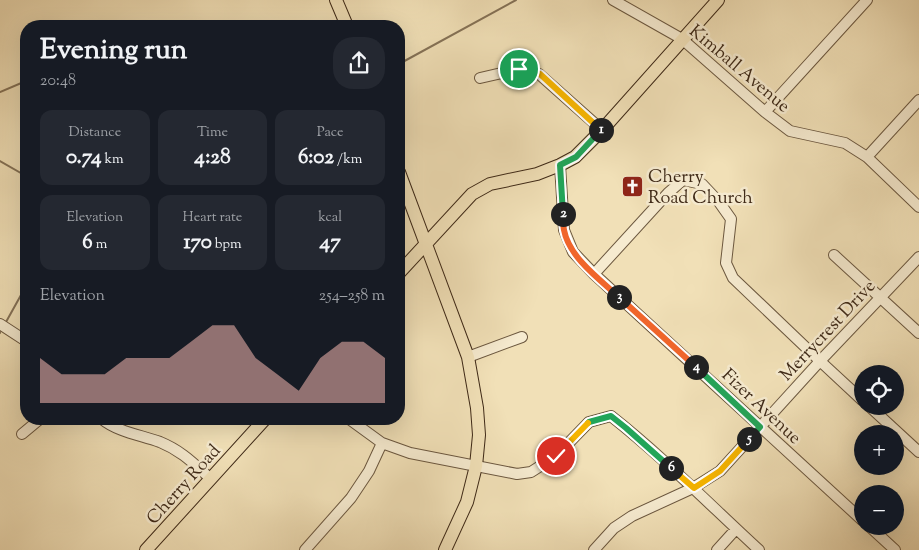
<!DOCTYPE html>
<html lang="en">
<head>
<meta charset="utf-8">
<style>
	body { margin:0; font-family:"Sorts Mill Goudy",serif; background:#242831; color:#f1f3f6; height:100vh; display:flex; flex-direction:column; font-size:19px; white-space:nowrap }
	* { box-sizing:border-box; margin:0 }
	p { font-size:16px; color:#9ea1a6 }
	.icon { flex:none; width:28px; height:28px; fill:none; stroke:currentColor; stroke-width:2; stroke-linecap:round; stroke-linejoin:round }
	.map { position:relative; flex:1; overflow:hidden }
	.details { position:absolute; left:20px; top:20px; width:385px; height:405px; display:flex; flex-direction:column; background:#171b24; border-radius:20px; box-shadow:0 5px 20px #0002 }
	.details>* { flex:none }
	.controls { position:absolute; left:854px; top:365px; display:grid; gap:10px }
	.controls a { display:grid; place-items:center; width:50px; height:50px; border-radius:50%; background:#171b24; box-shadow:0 5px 20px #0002; font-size:25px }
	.pin { position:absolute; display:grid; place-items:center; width:42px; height:42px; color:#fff; margin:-21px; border:2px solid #fff; border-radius:50%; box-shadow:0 1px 5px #0007 }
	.km { position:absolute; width:25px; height:25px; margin:-12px; border-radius:50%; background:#222; color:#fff; font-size:14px; line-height:25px; text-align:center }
	.round { display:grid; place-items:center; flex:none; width:52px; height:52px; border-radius:20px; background:#242831 }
	.overview { display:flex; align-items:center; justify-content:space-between; height:85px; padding:0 20px }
	h1 { font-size:28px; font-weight:800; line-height:38px }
	.metrics { display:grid; grid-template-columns:repeat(3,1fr); gap:8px; height:85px; padding:5px 20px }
	.metrics div { display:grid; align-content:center; border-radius:12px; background:#242831; text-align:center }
	.metrics b { font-size:21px; font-weight:800 }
	.metrics small { font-size:14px; font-weight:400 }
	.metrics p { font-size:14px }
	.chart { height:140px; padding:10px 20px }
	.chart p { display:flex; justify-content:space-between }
	.chart svg { width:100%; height:90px; margin-top:5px; fill:#c59692; opacity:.7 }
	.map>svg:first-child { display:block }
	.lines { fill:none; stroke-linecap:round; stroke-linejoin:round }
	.stream { stroke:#857257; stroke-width:2 }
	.minor-casing { stroke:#6b573f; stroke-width:12 }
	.major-casing { stroke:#3e2917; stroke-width:14 }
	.minor { stroke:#f6ebd0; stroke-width:10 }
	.major { stroke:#f1e0b7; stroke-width:12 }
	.split-1-casing { stroke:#fff; stroke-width:10 }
	.split-2-casing { stroke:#fff; stroke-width:10 }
	.split-3-casing { stroke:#fff; stroke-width:10 }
	.split-4-casing { stroke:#fff; stroke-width:10 }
	.split-5-casing { stroke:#fff; stroke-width:10 }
	.split-6-casing { stroke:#fff; stroke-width:10 }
	.split-7-casing { stroke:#fff; stroke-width:10 }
	.split-8-casing { stroke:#fff; stroke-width:10 }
	.split-1 { stroke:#f5b400; stroke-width:6 }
	.split-2 { stroke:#22a559; stroke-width:6 }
	.split-3 { stroke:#f0652b; stroke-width:6 }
	.split-4 { stroke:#f0652b; stroke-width:6 }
	.split-5 { stroke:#22a559; stroke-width:6 }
	.split-6 { stroke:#f5b400; stroke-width:6 }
	.split-7 { stroke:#22a559; stroke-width:6 }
	.split-8 { stroke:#f5b400; stroke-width:6 }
	.labels { text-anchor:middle; stroke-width:5; stroke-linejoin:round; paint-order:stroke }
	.street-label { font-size:18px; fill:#3e2917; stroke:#f6ebd0 }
	.poi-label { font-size:18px; fill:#3e2917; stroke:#f6ebd0; text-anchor:start }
</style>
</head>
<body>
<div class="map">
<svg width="919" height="550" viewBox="0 0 919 550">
	<rect width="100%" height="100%" fill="#f1e0b7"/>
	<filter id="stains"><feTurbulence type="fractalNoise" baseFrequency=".004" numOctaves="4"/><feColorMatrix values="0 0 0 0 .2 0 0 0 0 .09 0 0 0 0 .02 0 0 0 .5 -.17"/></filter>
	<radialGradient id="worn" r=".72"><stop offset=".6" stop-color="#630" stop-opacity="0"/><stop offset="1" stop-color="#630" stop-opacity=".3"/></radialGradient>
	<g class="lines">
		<path class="stream" d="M399 64 516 0
			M0 92 26 81
			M0 161 26 176
			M6 322 26 286
			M0 333V332"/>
		<defs>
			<path id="minor" d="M613 0 682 39 765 112 790 131 845 143 867 157 919 207
				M480 78 519 69 539 74 602 130
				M765 112 867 0
				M867 157 919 100
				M560 165 564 230 573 252 594 274 862 520
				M834 255 919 333
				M594 274 668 193 683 180 702 184 719 202 731 219 726 263 733 278 820 361 862 400
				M0 324 26 341
				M468 357 522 337
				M869 406 919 452
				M102 419C118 432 141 435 160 442 182 451 194 464 211 479
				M349 419 382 443 410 453 517 474 531 472 556 456 589 422 611 416C663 457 710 505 759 550
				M22 434 40 419
				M869 526 895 550
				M305 550 351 498 369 471 382 443
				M594 550 614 528 632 516 693 488 720 471 820 361 919 257
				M717 550 736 529"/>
			<path id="major" d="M336 0 347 26
				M399 172 468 357 477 408 479 435 476 466 467 502 445 550
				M399 273 472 194 490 184 537 174 560 165 575 157 602 130 718 0
				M146 550 265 419"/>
		</defs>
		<use href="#minor" class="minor-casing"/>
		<use href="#major" class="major-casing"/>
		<use href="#minor" class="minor"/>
		<use href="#major" class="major"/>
	</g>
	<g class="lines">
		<defs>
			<path id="split-1" d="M519 69 540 74 601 130"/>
			<path id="split-2" d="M563 214 560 165 576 157 601 130"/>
			<path id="split-3" d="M563 214C563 219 563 225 564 230 569 257 599 279 619 297"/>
			<path id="split-4" d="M619 297 696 367"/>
			<path id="split-5" d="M696 367 760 427 749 439"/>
			<path id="split-6" d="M671 468 694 488 720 471 749 439"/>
			<path id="split-7" d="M588 423 589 422 611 416 626 428 671 468"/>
			<path id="split-8" d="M556 456 588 423"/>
		</defs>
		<use href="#split-1" class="split-1-casing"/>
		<use href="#split-2" class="split-2-casing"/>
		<use href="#split-3" class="split-3-casing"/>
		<use href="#split-4" class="split-4-casing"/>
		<use href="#split-5" class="split-5-casing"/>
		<use href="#split-6" class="split-6-casing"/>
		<use href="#split-7" class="split-7-casing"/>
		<use href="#split-8" class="split-8-casing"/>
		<use href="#split-1" class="split-1"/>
		<use href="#split-2" class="split-2"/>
		<use href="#split-3" class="split-3"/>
		<use href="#split-4" class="split-4"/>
		<use href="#split-5" class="split-5"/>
		<use href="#split-6" class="split-6"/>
		<use href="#split-7" class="split-7"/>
		<use href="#split-8" class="split-8"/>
	</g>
	<defs>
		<symbol id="church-square" viewBox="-11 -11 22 22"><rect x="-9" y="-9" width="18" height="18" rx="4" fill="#8f2418" stroke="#f6ebd0"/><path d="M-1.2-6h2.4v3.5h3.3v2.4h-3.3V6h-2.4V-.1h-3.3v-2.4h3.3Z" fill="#fff"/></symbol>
	</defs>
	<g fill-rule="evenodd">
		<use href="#church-square" x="620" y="174" width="25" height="25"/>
	</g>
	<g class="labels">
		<g class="street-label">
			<text transform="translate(740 68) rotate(40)" y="6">Kimball Avenue</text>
			<text transform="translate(827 330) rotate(-47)" y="6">Merrycrest Drive</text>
			<text transform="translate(762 406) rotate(43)" y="6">Fizer Avenue</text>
			<text transform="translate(183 484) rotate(-48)" y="6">Cherry Road</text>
		</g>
		<g class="poi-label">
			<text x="648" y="182">Cherry<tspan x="648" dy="21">Road Church</tspan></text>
		</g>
	</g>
	<rect width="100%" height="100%" filter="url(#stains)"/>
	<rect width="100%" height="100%" fill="url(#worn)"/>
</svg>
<div class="controls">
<a><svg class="icon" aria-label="locate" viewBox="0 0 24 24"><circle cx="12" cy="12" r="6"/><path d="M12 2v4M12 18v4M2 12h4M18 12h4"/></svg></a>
<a>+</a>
<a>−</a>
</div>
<div class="pin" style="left:519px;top:69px;background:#1e9e55"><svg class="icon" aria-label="arrive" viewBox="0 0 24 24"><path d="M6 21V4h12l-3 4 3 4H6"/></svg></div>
<div class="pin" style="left:556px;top:456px;background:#d93025"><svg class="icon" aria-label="check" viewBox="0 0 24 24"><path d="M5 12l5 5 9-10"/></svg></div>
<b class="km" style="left:601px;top:130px">1</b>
<b class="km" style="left:563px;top:214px">2</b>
<b class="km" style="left:619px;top:297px">3</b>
<b class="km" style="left:696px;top:367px">4</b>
<b class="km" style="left:749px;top:439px">5</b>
<b class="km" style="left:671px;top:468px">6</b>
<section class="details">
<div class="overview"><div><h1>Evening run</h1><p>20:48</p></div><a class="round"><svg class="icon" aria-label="share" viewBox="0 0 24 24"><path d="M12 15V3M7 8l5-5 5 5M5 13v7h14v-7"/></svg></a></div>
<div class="metrics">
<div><p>Distance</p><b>0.74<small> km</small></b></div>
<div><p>Time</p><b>4:28</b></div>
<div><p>Pace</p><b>6:02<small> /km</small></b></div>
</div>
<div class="metrics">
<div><p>Elevation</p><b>6<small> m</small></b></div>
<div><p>Heart rate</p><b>170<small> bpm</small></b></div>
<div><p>kcal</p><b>47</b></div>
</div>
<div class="chart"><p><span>Elevation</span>254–258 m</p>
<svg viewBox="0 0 160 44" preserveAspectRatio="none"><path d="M0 44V22L10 30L20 30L30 30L40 22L50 22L60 22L70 14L80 6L90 6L100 22L110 30L120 38L130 22L140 14L150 14L160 22V44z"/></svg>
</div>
</section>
</div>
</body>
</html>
